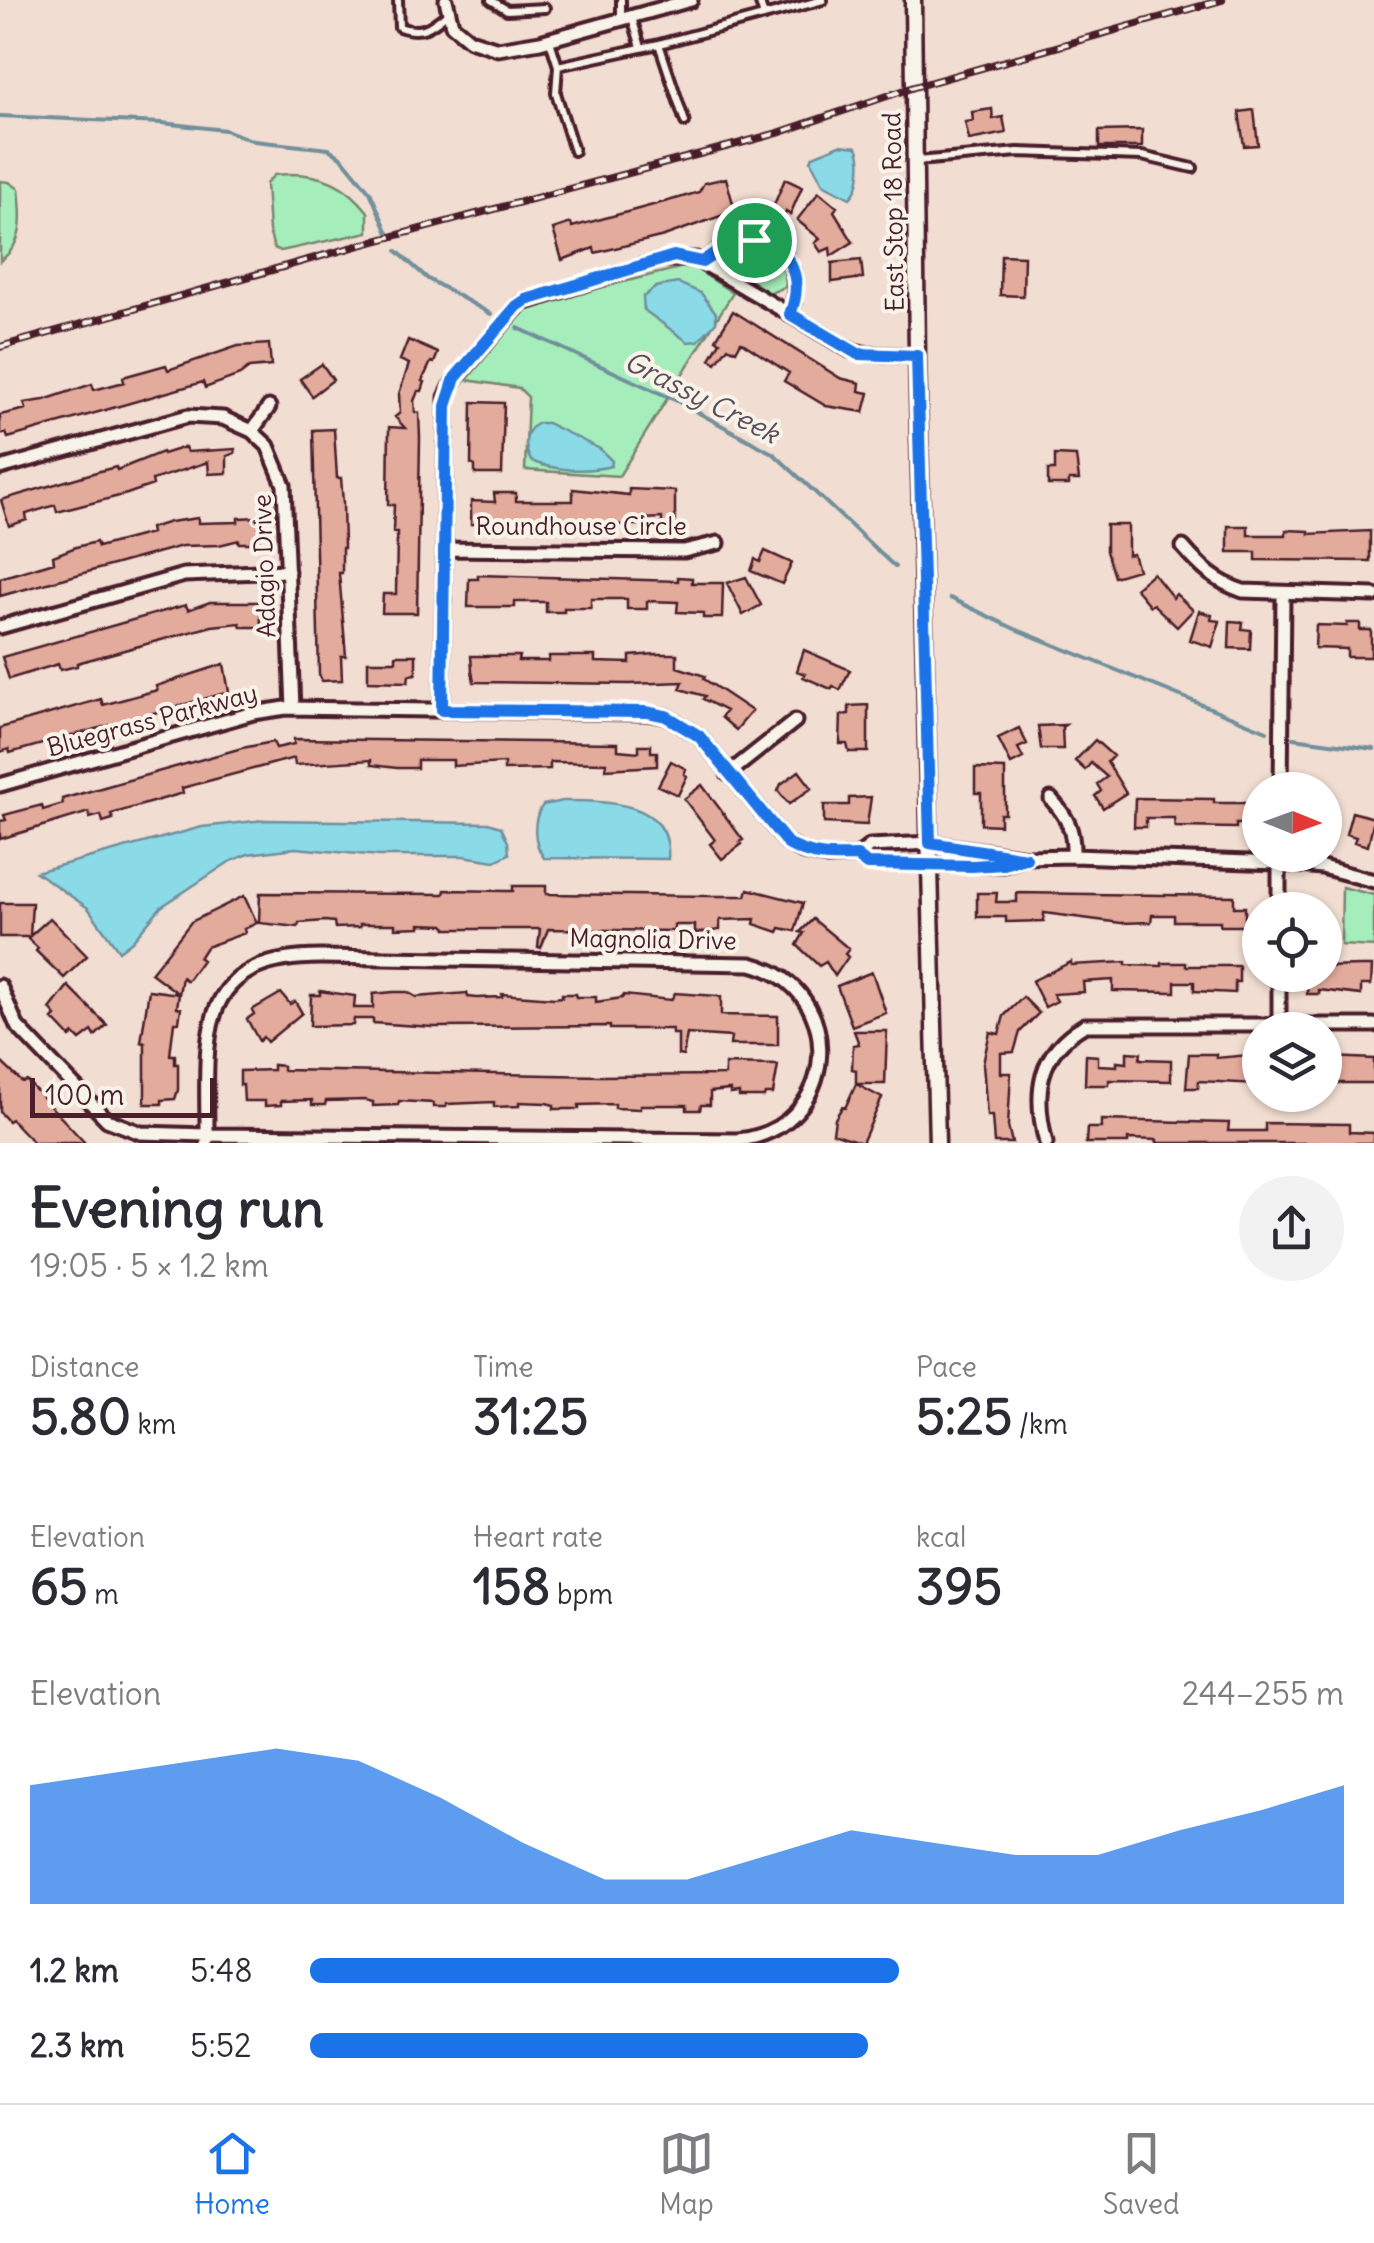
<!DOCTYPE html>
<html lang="en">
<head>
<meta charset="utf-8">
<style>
	body { margin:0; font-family:Delius,sans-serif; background:#f2f2f3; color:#2b2b33; height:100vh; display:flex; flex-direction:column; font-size:38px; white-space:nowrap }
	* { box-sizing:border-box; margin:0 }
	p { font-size:32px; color:#7c7c81 }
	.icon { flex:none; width:55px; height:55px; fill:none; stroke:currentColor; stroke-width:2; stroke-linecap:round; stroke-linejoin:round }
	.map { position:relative; height:1143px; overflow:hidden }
	.details { display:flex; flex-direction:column; background:#fff; flex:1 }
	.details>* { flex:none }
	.needle { width:65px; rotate:91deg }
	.tools { position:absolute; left:1242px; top:772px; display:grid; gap:20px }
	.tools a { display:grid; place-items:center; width:100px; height:100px; border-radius:50%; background:#fff; box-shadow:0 2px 8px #0004; font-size:50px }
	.scale { position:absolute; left:30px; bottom:25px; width:185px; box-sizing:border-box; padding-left:10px; border:5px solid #4a1f2b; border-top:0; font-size:28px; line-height:35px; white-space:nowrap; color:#4a1f2b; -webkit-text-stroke:8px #f7f3e8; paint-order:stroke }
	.pin { position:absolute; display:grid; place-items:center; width:85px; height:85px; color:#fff; margin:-42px; border:5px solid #fff; border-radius:50%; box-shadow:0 2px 10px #0007 }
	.round { display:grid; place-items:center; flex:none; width:105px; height:105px; border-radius:52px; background:#f2f2f3 }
	.summary { display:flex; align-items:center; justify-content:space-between; height:170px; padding:0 30px }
	h1 { font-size:55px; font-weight:700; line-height:75px }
	.figures { display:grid; grid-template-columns:repeat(3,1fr); gap:15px; height:170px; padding:10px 30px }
	.figures div { display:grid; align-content:center }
	.figures b { font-size:50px; font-weight:700 }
	.figures small { font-size:28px; font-weight:400 }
	.figures p { font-size:28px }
	.chart { height:280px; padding:20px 30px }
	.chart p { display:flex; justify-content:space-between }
	.chart svg { width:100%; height:180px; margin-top:10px; fill:#1a73e8; opacity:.7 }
	ul { padding:0 30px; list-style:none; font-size:32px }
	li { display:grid; grid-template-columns:160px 120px 1fr; align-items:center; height:75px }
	li i { height:25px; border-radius:12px; background:#1a73e8 }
	.menu { display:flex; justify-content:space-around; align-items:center; height:140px; border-top:2px solid #e1e1e2; background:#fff; font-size:28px; color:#7c7c81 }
	.menu a { display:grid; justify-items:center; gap:5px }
	.menu .active { color:#1a73e8 }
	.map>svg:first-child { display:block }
	.green { fill:#a5edba; stroke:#788672; stroke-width:2.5 }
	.water { fill:#8bdae8; stroke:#718f9c; stroke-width:2.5 }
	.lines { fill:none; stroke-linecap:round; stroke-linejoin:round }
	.stream { stroke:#718f9c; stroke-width:4 }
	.building { fill:#e3ab9c; stroke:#4a1f2b; stroke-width:2.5 }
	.service-casing { stroke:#4a1f2b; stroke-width:14 }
	.minor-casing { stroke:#4a1f2b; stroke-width:19 }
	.tertiary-casing { stroke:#4a1f2b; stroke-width:21 }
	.service { stroke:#f7f3e8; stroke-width:6 }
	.minor { stroke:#f7f3e8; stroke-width:11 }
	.tertiary { stroke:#f7f3e8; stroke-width:14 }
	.rail-casing { stroke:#4a1f2b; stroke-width:8 }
	.rail { stroke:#f7f3e8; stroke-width:4; stroke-dasharray:11; stroke-linecap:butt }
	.route-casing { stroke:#fff; stroke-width:20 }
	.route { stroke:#1a73e8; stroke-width:12 }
	.labels { text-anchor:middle; stroke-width:8; stroke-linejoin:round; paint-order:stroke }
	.street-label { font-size:25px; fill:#4a1f2b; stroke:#f7f3e8 }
	.water-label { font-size:28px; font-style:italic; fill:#5a4e5a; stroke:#f7f3e8 }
</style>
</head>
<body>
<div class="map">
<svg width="1374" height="1143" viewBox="0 0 1374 1143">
	<rect width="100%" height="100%" fill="#f1ddd1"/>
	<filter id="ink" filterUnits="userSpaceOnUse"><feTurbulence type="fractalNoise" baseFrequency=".01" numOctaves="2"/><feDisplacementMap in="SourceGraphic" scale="20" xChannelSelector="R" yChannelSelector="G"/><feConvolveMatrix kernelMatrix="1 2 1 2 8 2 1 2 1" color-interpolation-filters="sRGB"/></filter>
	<g filter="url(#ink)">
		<path class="green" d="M290 174C324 174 347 185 368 212V232L281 251 274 248 269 231 266 184 274 175Z
			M0 181 9 182 19 189C22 217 25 243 0 261Z
			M743 248C765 248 778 258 788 276L785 287 770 293 739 273 733 260Z
			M683 267 696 269 733 293 619 476 525 470 528 397 519 388 467 380 514 322 532 305Z
			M1342 887 1374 895V947L1341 945Z"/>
		<path class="water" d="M840 145 857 147C863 159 861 189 850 198L823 184 811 161 813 156Z
			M678 283 701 293 716 313V322L698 341 688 342 644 310 643 297 656 287Z
			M538 423H547L600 449 612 461 611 466C587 472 554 471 531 461 524 448 523 431 538 423Z
			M563 801C604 801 673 800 668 859L544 858C533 843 532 819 543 805Z
			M264 820 488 823 501 827 508 842 509 854 495 861 463 856H379L296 848 248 854 229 862 161 907 132 941 119 951 88 908 36 872 202 827Z"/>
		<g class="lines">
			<path class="stream" d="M0 116 162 123 225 130 254 141 329 149 342 158 370 192 388 233
				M397 251 428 279 491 314
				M518 328 677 401 774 454 895 567
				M950 598 1015 629 1267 731
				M1294 738 1374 749"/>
		</g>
		<path class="building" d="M992 109 993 119 1003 117 1006 133 969 140 965 122 973 121 972 112Z
			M1254 110 1258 145 1244 146 1239 112Z
			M1142 130V147H1099V131Z
			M726 178 735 211 664 236 595 253 594 248 562 260 553 229 571 223 572 227 679 198 699 192 704 183Z
			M785 179 802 187 790 215 786 211 784 217 771 212Z
			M819 192 837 207 834 211 853 242 831 256 830 248 821 252 815 243 820 239 797 220Z
			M1001 255 1024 256 1023 296 1000 295Z
			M861 260 863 278 832 282V263Z
			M733 311 840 378 860 383 859 391 869 393 864 412 826 406 784 381 789 373 741 342 736 351 728 347 716 363 710 359 720 342 716 339Z
			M408 340 438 353 434 363 431 362 422 381 425 382 422 391H418L414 401 415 412 419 413 420 438 417 613H382L383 594H396L397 532H393L394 505H388L389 427 405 428 395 417 400 413 399 394 409 364 400 360Z
			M269 344 271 366 249 368 240 375 205 388 203 382 8 438 6 433 0 435V415L26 409 24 403 44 400 92 384 94 390 124 382 123 377 166 365 168 370 238 346Z
			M322 364 333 380 312 396 300 379Z
			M472 402 504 403 502 474H475V466L471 464Z
			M334 429 337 478H341L343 503 344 548H342V573H339L346 656H341L342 680 322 681 319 674 313 430Z
			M185 447 187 452 235 449V453L227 456V473L209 474 208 462 152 480 153 485 127 494 57 512 55 505 26 514 27 520 9 526 1 500 100 471 116 467 117 470 162 452 163 454Z
			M1055 455 1076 456 1079 480H1069V485H1048V470H1055Z
			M573 489 629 495V489L675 491V526H662V518L643 519 639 525 471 524V501L495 502 494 493H516V501H573Z
			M259 517V539L251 540V543H239V540L219 545 182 546 0 596V578L54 562 53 556 76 547 96 542 98 547 151 533 150 528 170 522 198 518V523L238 522V518Z
			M1106 525H1128V555L1133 554 1138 570 1114 577 1106 551Z
			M1228 526H1248V535H1286V530L1309 531V534L1370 531V561L1256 560V552H1228Z
			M765 551 792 563 782 584 751 571 755 559 760 562Z
			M1153 573 1173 598 1176 594 1193 610 1177 627 1153 604 1150 606 1135 588Z
			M478 575 678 581V577L692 578V583H723L722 618H703V613L677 612 678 602 647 601V609H627V599H591V608H564V612H546V602H515V607H468L469 579H478Z
			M746 577 761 605 743 615 727 583Z
			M210 602H260L261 627H241L240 623 212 626 77 663V666L60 670 58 664 9 679 2 657 175 608 186 605 188 610Z
			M1199 611 1212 615 1211 620 1220 621 1212 647 1190 640Z
			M1230 621 1243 622 1242 629 1251 630 1250 649 1229 648Z
			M1347 623H1360V630H1371V657H1347V649L1315 648 1316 625 1347 626Z
			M804 650 850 670 840 690 833 686 831 689 803 677 805 674 797 671Z
			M657 654H677V667L705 676 704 679 752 711 736 730 721 717 726 711 703 699 705 696 680 689 683 682 630 684 474 682 472 671 471 656H519L518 661H549V656H595V662L630 663V656Z
			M396 655H416V674L409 675 408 682 368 681V661H396Z
			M224 664 229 692 10 753 9 749 0 752V728L101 699 103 705 132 697 157 690 156 686Z
			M868 705V752H849L847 744H840L841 715 849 714V706Z
			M1065 725 1062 727 1063 749H1041L1038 726Z
			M1019 728 1027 744 1018 748 1023 758 1011 764 998 738Z
			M294 739 618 743V750L639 752V745H651V752H657V766L606 769V763L550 762V769L504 770V763L453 766V760H417V768H397L371 765V760L295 765 294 758 182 788 183 793 111 814 113 819 103 822 101 815 90 818 89 812 0 839V821L6 820 4 815 42 805 43 810 63 804 62 799 242 748 273 742 276 748 294 744Z
			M1095 740 1113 756 1107 762 1126 793 1103 808 1095 796 1101 791 1097 784 1107 777 1091 763 1085 770 1075 761Z
			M671 761 686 769 684 774 687 776 678 795 658 786Z
			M975 768 1005 769V814H1000V825L981 824V793H975Z
			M799 771 812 788 789 804 778 791 781 784Z
			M702 785 743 840 740 842 742 844 722 859 710 844 715 840 684 799Z
			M871 797 867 825 824 823V805H849V798Z
			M1135 798 1214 799V803H1247V824H1236V828L1175 827 1174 818H1146V827H1134Z
			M1352 812 1374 818 1368 846 1354 842 1356 837 1346 834Z
			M513 886H546V894L713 896H746L748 889 803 903 795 931 780 928 778 932 754 924 755 919 720 920V930L695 933V925H674V931L548 929 541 948 538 947 540 929H448L444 925 420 924V927L395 928V924H360V927L335 928 334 922 325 921 299 923 298 927 259 923 260 893 444 894 445 890 506 891H513Z
			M977 893H997L996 902H1017V893L1234 896V907H1245V926H1220V921H1174V915H1152L1151 922 1121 923 1044 913V921L1006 922V917H977Z
			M244 896 257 923 244 929 245 933 206 947 199 958 202 960 187 981 182 977 179 994 151 973 191 922Z
			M0 903H32L30 936 50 918 87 956 64 978 36 951 38 948 28 939 29 937H0Z
			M813 919 849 949 845 954 848 957 835 976 826 962 819 966 797 945 804 933 800 932Z
			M1071 962V965L1126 962V965L1162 966V963H1186V966H1239V982H1235V993L1194 991V982H1175V992L1113 991V980L1083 982 1084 992 1053 994 1057 1001 1045 1007 1032 981Z
			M1361 966H1372L1371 985H1361V995L1319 990V994H1307L1308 975H1325V967Z
			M872 972 886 1013 852 1026 837 986Z
			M68 986 107 1025 95 1036 92 1031 80 1040 74 1034 70 1037 53 1019 56 1016 50 1009Z
			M149 990 179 994 177 1007 181 1008 179 1022H174L170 1055H175V1064H178V1090L175 1099 162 1100V1104H145V1043L141 1042Z
			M320 991 355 996 354 1008H373V994L393 992H407L416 997 467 993 468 997 477 998 502 997V994L554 998 562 997V994H576V997H596V1002L622 998 624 995 671 1000 675 993 717 996 721 997V1015L778 1016V1045H730L731 1037 687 1034 683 1056 678 1055V1034H672V1029H610V1026L433 1027 373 1023V1019H354L353 1025 310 1026 311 995H320Z
			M281 993 290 1004 295 1001 302 1013 267 1042 263 1037 259 1041 247 1019 254 1014 252 1010Z
			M1023 997 1039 1013 1020 1032 1014 1052 1001 1053V1073H1011L1008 1126 1012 1143H994L992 1116H987L983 1063 990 1032 999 1034 1004 1016Z
			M854 1031H887L885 1084H856V1070L852 1069 853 1045 859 1044Z
			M1127 1052 1141 1053 1140 1059 1171 1060V1081L1109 1080V1085H1085L1086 1055 1098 1056V1065L1117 1066V1062L1127 1063Z
			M1189 1054H1216V1058L1249 1055 1250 1065H1259V1084L1199 1081 1198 1088H1186Z
			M1330 1057 1374 1059V1083H1330Z
			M0 1061 22 1082 27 1081 85 1143H34L11 1119 8 1121 0 1112Z
			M725 1064 778 1065 773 1094H765L764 1097H739V1093L730 1094V1090L710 1092V1105H701L700 1110H687V1105H640V1109L615 1108V1104L579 1105V1109H554V1105L546 1103 519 1102V1106L494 1107V1102L447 1104 446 1107H433V1103L399 1101 398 1105 373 1106V1102L365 1100 326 1101 325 1105H312V1100L281 1101V1105L265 1106V1101H244L243 1085H240V1071L273 1070V1065L283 1066V1070L601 1076 725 1075Z
			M856 1084 882 1098 862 1143 833 1133 835 1119 842 1107 845 1108Z
			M1101 1120 1229 1123 1228 1131H1265V1123L1349 1124V1132L1374 1133V1143H1157V1140L1128 1139V1143H1086L1087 1128H1101Z"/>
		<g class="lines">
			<defs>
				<path id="service" d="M398 0 399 27C422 35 431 27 449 12
					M491 0 507 10 545 8
					M621 0V19
					M759 0 764 16
					M632 18 641 47
					M550 41 558 66 659 44 823 0
					M659 44 685 122
					M558 66 556 93 574 151
					M917 161 1018 152 1142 156 1193 168"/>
				<path id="minor" d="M446 0 452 25 470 40 498 49 540 42 691 0
					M703 262C711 256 720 247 730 243 779 224 807 272 790 315
					M252 431 269 407
					M0 468 188 416 223 418 252 431 268 446 284 485 293 708
					M1183 547C1201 568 1216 582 1243 591L1374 595
					M444 549 684 551 718 543
					M0 627 184 575 288 571
					M442 710 446 397 455 379 520 304 664 259H696L850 350 868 354 917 356
					M728 774 795 721
					M0 785 253 713 286 708 647 713 666 716 699 736 787 843 803 852 827 857 857 856 870 846 930 843 1026 857 1073 856 1279 863 1322 867 1374 881
					M1281 790 1283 595
					M1051 799C1068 818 1074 830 1073 856
					M857 856 867 863 931 865H1004L1022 859
					M1279 910V859
					M0 986 17 1026 107 1120 141 1133 207 1135 738 1140C840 1129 849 989 751 964L321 957C189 957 208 1043 207 1143
					M1279 1026V975
					M1046 1143C1033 1092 1038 1052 1085 1025H1374"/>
				<path id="tertiary" d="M913 0 917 356 937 1143"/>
			</defs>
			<use href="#service" class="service-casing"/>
			<use href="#minor" class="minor-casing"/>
			<use href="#tertiary" class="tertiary-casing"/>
			<use href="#service" class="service"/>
			<use href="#minor" class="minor"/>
			<use href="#tertiary" class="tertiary"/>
			<defs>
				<path id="rail" d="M0 347 357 246 778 133 914 87 1222 0"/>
			</defs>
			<use href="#rail" class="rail-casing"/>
			<use href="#rail" class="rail"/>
		</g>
	</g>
	<g class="lines" filter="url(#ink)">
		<defs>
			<path id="route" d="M754 240C792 246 804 280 790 314L858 354 917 356 930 843 1026 858 1004 864 972 866 867 864 857 856C831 857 810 857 788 844L699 736 666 716 647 712 442 710 446 406 455 378 517 306 526 300 674 256 702 262 731 242Z"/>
		</defs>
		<use href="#route" class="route-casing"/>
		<use href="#route" class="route"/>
	</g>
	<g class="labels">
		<g class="street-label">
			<text transform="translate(893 212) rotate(-91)" y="9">East Stop 18 Road</text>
			<text x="581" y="535">Roundhouse Circle</text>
			<text transform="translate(264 566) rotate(-92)" y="9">Adagio Drive</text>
			<text transform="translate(152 720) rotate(-15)" y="9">Bluegrass Parkway</text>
			<text transform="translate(653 939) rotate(1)" y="9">Magnolia Drive</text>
		</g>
		<g class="water-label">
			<text transform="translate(702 397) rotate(27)" y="10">Grassy Creek</text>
		</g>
	</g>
</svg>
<div class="tools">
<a><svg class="needle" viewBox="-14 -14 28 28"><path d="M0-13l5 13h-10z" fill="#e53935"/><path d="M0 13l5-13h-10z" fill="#7c7c81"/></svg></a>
<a><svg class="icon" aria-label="locate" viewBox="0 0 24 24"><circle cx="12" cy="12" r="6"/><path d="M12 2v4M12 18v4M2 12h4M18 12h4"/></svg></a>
<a><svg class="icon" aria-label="layers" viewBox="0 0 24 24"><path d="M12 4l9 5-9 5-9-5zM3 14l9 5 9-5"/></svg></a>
</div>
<div class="scale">100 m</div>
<div class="pin" style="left:754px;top:240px;background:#1e9e55"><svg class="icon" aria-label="arrive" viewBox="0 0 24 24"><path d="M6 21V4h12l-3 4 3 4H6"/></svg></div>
</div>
<section class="details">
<div class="summary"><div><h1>Evening run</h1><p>19:05 · 5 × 1.2 km</p></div><a class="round"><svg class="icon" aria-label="share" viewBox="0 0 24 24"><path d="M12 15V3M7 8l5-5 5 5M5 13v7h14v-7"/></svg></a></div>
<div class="figures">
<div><p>Distance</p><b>5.80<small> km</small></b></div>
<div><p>Time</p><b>31:25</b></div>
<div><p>Pace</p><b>5:25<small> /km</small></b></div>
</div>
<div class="figures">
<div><p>Elevation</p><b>65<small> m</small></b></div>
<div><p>Heart rate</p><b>158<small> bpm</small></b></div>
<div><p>kcal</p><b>395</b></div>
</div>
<div class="chart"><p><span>Elevation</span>244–255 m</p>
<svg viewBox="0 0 160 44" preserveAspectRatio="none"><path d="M0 44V15L10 12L20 9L30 6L40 9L50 18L60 29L70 38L80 38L90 32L100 26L110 29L120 32L130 32L140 26L150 21L160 15V44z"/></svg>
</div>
<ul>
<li><b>1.2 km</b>5:48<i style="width:57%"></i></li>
<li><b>2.3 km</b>5:52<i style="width:54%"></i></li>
</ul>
</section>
<nav class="menu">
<a class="active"><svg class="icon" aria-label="home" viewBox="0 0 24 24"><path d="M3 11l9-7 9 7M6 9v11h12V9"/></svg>Home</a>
<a><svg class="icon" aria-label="map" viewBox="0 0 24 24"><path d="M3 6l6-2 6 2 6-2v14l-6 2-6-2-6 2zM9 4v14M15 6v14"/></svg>Map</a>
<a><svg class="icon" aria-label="saved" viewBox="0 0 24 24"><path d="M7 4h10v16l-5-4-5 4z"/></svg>Saved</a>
</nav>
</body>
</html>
